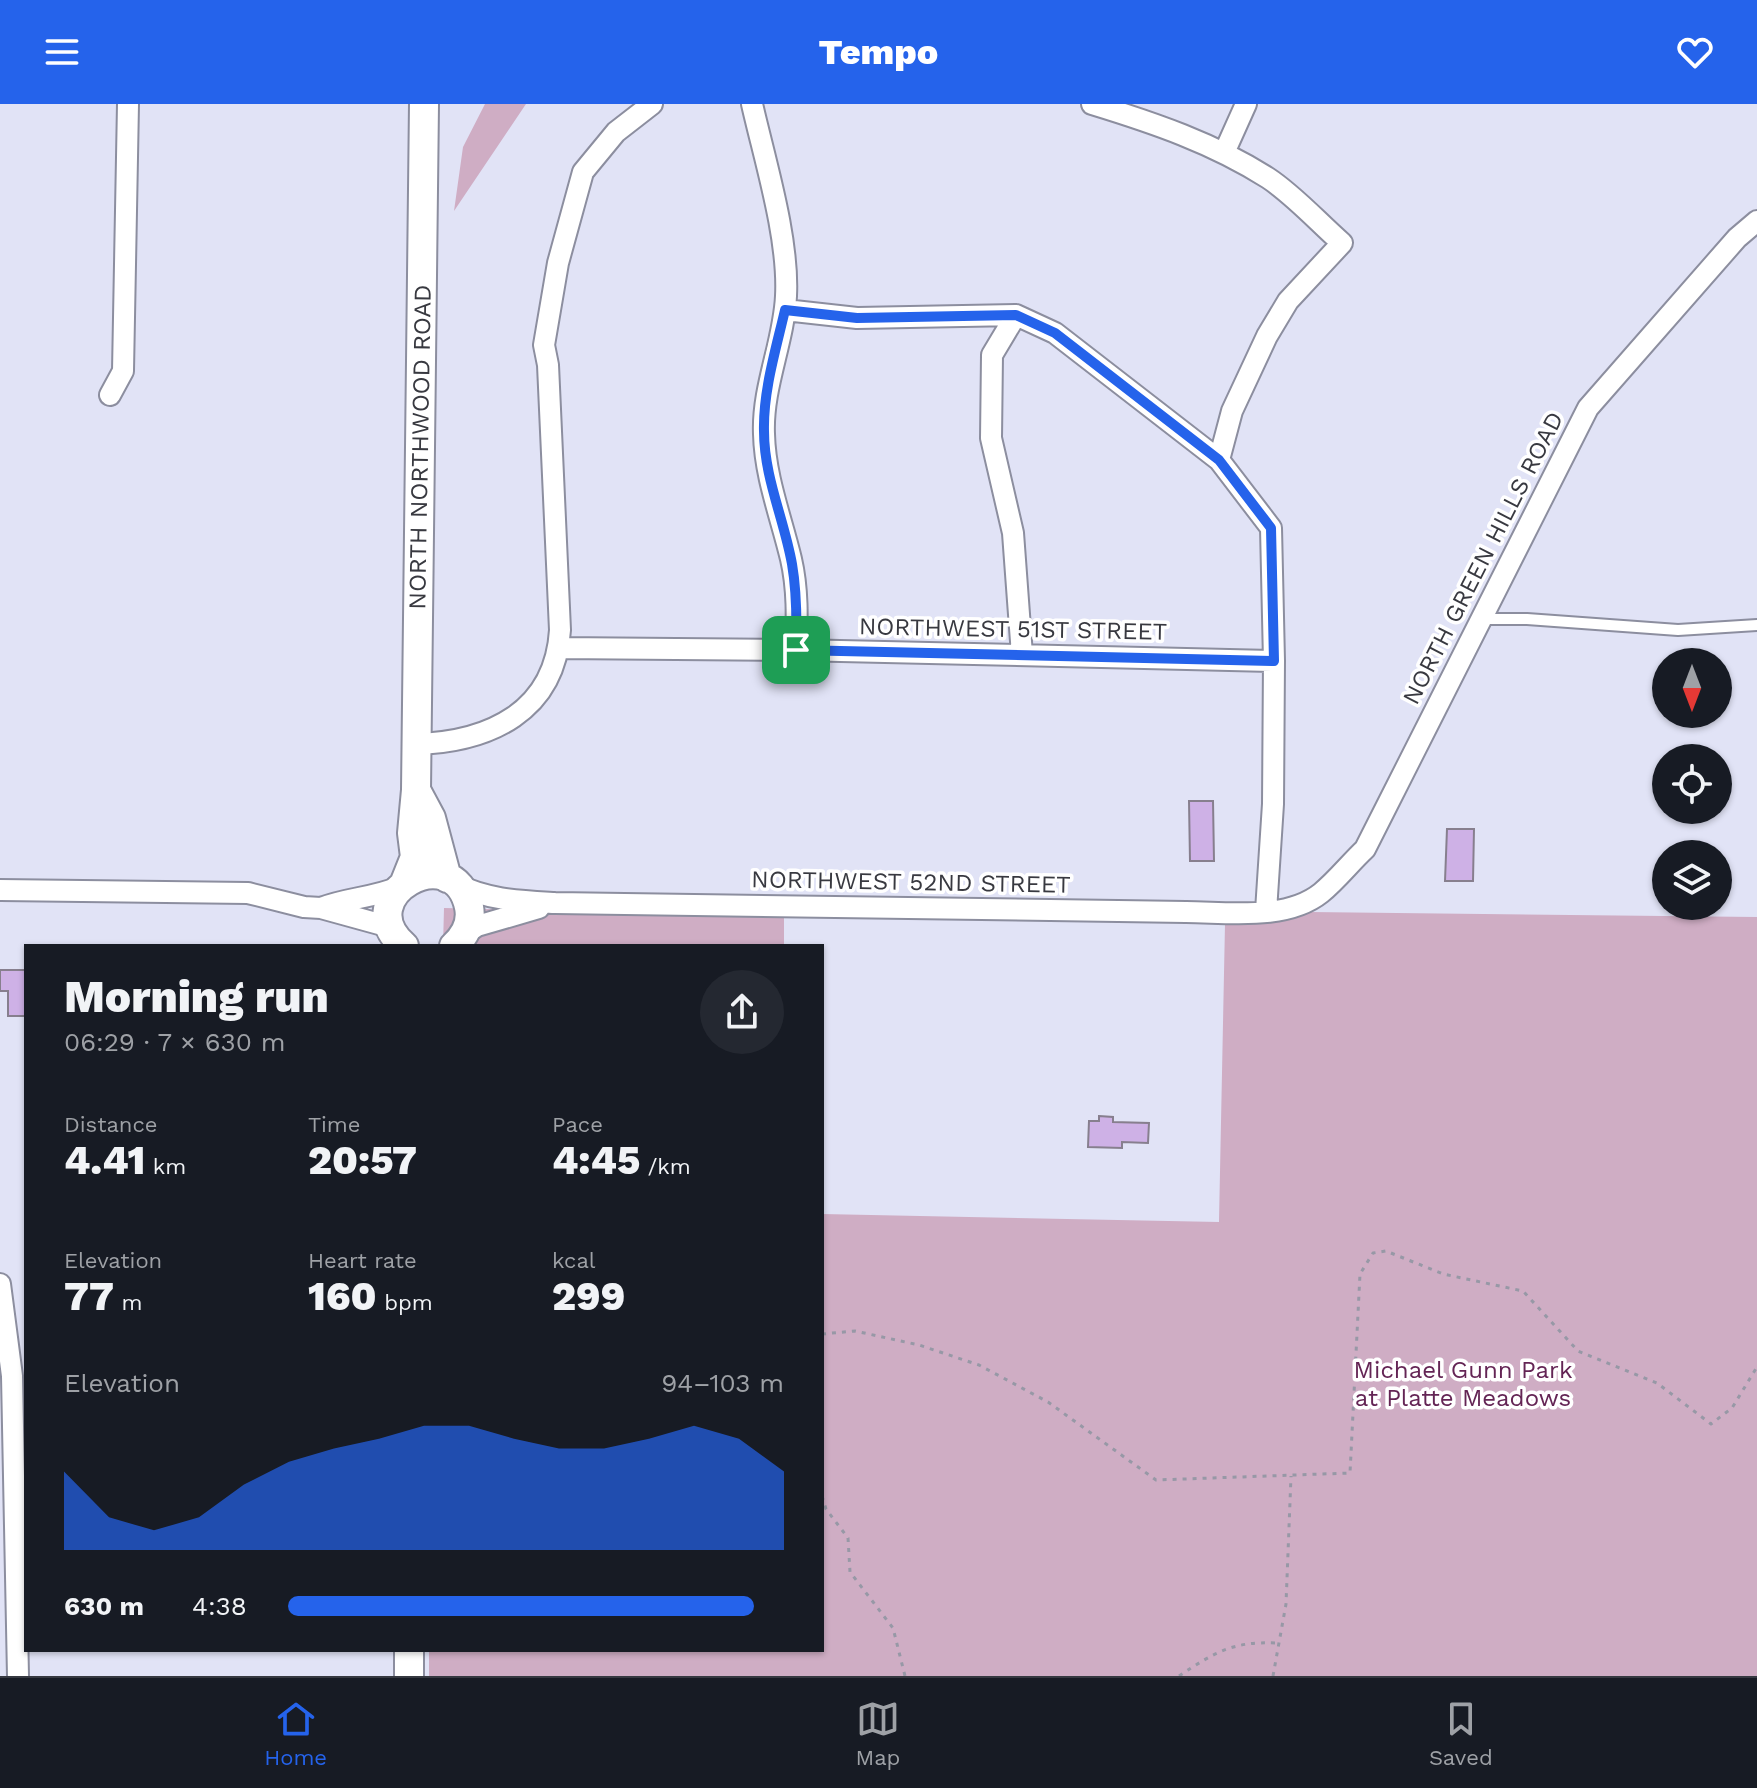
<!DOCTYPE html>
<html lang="en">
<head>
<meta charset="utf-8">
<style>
	body { margin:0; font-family:"Work Sans",sans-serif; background:#242831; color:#f1f3f6; height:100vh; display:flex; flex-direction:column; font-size:30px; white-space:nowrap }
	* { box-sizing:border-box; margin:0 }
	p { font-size:26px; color:#9ea1a6 }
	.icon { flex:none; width:44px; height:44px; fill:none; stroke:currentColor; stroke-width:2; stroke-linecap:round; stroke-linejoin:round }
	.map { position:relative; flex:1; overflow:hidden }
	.panel { position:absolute; left:24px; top:840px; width:800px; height:708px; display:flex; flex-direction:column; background:#171b24; border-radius:0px; box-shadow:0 2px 6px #0004 }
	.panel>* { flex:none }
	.needle { width:52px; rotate:180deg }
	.fabs { position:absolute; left:1652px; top:544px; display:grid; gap:16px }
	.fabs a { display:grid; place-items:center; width:80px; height:80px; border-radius:50%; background:#171b24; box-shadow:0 2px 6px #0004; font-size:40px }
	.pin { position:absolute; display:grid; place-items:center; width:68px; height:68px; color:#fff; margin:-34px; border-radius:16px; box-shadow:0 4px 12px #0006 }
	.round { display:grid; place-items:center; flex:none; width:84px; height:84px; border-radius:42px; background:#242831 }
	.head { display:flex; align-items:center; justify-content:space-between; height:136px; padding:0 40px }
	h1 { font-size:44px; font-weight:800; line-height:60px }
	.stats { display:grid; grid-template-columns:repeat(3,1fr); gap:12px; height:136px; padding:8px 40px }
	.stats div { display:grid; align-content:center }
	.stats b { font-size:40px; font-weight:800 }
	.stats small { font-size:22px; font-weight:400 }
	.stats p { font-size:22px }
	.chart { height:224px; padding:16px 40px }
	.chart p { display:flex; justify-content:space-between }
	.chart svg { width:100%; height:144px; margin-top:8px; fill:#2563eb; opacity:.7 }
	ul { padding:0 40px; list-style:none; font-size:26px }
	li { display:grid; grid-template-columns:128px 96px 1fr; align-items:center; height:60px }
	li i { height:20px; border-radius:10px; background:#2563eb }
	header { display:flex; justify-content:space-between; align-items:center; height:104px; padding:0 40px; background:#2563eb; color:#fff; font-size:36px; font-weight:800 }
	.menu { display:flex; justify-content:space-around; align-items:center; height:112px; border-top:2px solid #363941; background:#171b24; font-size:22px; color:#9ea1a6 }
	.menu a { display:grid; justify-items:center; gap:4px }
	.menu .selected { color:#2563eb }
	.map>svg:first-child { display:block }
	.green { fill:#cfadc4 }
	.building { fill:#ceb1e6; stroke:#877f8e; stroke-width:2 }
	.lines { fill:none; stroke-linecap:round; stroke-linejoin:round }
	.lane-casing { stroke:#8c8e9f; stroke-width:14 }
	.street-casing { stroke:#8c8e9f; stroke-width:24 }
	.secondary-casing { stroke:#8c8e9f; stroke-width:32 }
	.path { stroke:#9798a6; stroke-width:3; stroke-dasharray:4 6; stroke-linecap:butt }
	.lane { stroke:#fff; stroke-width:10 }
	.street { stroke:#fff; stroke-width:20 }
	.secondary { stroke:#fff; stroke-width:28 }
	.route-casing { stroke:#fff; stroke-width:16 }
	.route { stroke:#2563eb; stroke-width:10 }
	.labels { text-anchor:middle; stroke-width:7; stroke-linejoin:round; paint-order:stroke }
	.street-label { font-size:24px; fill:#383940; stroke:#fff }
	.park-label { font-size:24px; fill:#642555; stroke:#fff }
</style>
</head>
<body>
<header><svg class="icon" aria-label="menu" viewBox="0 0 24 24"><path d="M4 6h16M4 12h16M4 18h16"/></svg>Tempo<svg class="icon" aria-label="heart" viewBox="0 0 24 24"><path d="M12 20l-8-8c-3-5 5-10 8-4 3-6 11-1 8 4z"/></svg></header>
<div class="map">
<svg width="1757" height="1572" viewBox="0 0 1757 1572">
	<rect width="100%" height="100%" fill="#e1e3f6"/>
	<path class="green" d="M485 0H526L454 107 463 43Z
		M444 804 784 812V842H443Z
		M1310 808 1757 813V1572H429V1546H822V1110L1219 1118 1225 820 1280 816Z"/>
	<path class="building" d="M1189 697H1213L1214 757H1190Z
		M1447 725H1474L1473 777H1445Z
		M0 866H26V912H8V887H0Z
		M1099 1012 1113 1013V1018L1149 1019 1148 1039 1122 1038V1044L1088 1043 1089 1017H1099Z"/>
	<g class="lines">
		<defs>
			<path id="lane" d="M1481 515H1527L1678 526 1757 521"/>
			<path id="street" d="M752 0C765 57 789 134 786 192 784 238 762 283 764 330 765 373 781 413 791 455 798 485 797 515 796 546
				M1092 0C1154 19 1213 39 1268 74 1294 91 1318 118 1342 139L1288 197 1267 232 1232 307 1219 356
				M1224 49 1246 0
				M785 206 857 214 1016 211 1055 229 1219 356 1271 424 1274 557 1273 700 1266 807
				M1016 211 992 251 991 334 1013 429 1022 551
				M110 291 123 267 128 0
				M559 544 796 546 1274 557
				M416 640C489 638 555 608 560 526L548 261 544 241 558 159 583 68 616 28 652 0
				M456 780C487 796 520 797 555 799L1186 808C1227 808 1286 817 1321 789 1337 776 1350 759 1365 745L1588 304 1737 134 1757 117
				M0 786 248 789 304 803 321 804 390 823
				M321 804C346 794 373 794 399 783
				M465 830 477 822 539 804
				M0 1180 12 1272 18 1572"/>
			<path id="secondary" d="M416 686 431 714 447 774
				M405 778 415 753 412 729 416 686 424 0
				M404 842C347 792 454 732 469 803 472 818 465 832 454 842
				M409 1572V1546"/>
		</defs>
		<use href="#lane" class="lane-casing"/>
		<use href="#street" class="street-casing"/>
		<use href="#secondary" class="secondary-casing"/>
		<path class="path" d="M822 1230 855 1227 919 1241 979 1261 1048 1298 1156 1376 1350 1369 1360 1170 1373 1149 1386 1147 1443 1170 1523 1187 1578 1247 1657 1279 1711 1320 1732 1304 1757 1263
			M822 1392 826 1405 848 1434 850 1468 893 1524 905 1572
			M1179 1572C1215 1548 1233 1537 1277 1539
			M1273 1572 1286 1500 1291 1372"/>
		<use href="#lane" class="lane"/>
		<use href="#street" class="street"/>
		<use href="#secondary" class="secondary"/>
	</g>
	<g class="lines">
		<defs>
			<path id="route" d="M785 206 857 214 1016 211 1055 229 1219 356 1271 424 1274 557 796 546C797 516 797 489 792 460 784 415 764 373 764 327 763 287 776 245 785 206Z"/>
		</defs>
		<use href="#route" class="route-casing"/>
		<use href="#route" class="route"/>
	</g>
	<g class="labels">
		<g class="street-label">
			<text transform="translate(420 343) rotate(-89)" y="8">NORTH NORTHWOOD ROAD</text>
			<text transform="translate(1483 454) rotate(-63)" y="8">NORTH GREEN HILLS ROAD</text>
			<text transform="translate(1013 525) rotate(1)" y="8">NORTHWEST 51ST STREET</text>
			<text transform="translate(911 778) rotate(1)" y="8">NORTHWEST 52ND STREET</text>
		</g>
		<g class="park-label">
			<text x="1463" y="1274">Michael Gunn Park<tspan x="1463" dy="28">at Platte Meadows</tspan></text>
		</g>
	</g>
</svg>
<div class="fabs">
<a><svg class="needle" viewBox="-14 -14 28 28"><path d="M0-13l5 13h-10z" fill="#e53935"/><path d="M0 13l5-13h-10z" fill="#9ea1a6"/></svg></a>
<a><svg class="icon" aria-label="locate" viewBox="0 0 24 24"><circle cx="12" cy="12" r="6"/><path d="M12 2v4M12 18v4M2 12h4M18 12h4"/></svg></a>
<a><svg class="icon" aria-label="layers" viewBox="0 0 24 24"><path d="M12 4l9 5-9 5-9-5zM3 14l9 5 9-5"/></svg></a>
</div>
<div class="pin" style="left:796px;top:546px;background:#1e9e55"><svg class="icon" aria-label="arrive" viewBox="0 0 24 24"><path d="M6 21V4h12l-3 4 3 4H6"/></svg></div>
<section class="panel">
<div class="head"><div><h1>Morning run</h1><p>06:29 · 7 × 630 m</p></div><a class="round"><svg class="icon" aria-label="share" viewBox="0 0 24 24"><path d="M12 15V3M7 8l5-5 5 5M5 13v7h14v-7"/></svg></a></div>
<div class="stats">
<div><p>Distance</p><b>4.41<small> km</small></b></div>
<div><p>Time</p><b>20:57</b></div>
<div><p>Pace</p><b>4:45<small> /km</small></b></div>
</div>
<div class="stats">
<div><p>Elevation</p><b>77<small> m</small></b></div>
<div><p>Heart rate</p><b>160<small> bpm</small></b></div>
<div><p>kcal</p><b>299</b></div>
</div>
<div class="chart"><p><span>Elevation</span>94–103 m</p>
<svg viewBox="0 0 160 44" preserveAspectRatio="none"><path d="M0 44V20L10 34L20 38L30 34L40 24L50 17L60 13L70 10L80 6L90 6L100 10L110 13L120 13L130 10L140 6L150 10L160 20V44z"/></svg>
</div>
<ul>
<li><b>630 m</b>4:38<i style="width:94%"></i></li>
</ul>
</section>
</div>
<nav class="menu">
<a class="selected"><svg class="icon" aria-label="home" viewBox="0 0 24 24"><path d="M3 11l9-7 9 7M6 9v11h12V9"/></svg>Home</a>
<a><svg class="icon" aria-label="map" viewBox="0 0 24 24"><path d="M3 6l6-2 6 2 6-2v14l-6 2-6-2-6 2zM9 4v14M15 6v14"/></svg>Map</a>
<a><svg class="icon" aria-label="saved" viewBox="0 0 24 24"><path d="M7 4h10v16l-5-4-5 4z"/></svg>Saved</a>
</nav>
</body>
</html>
